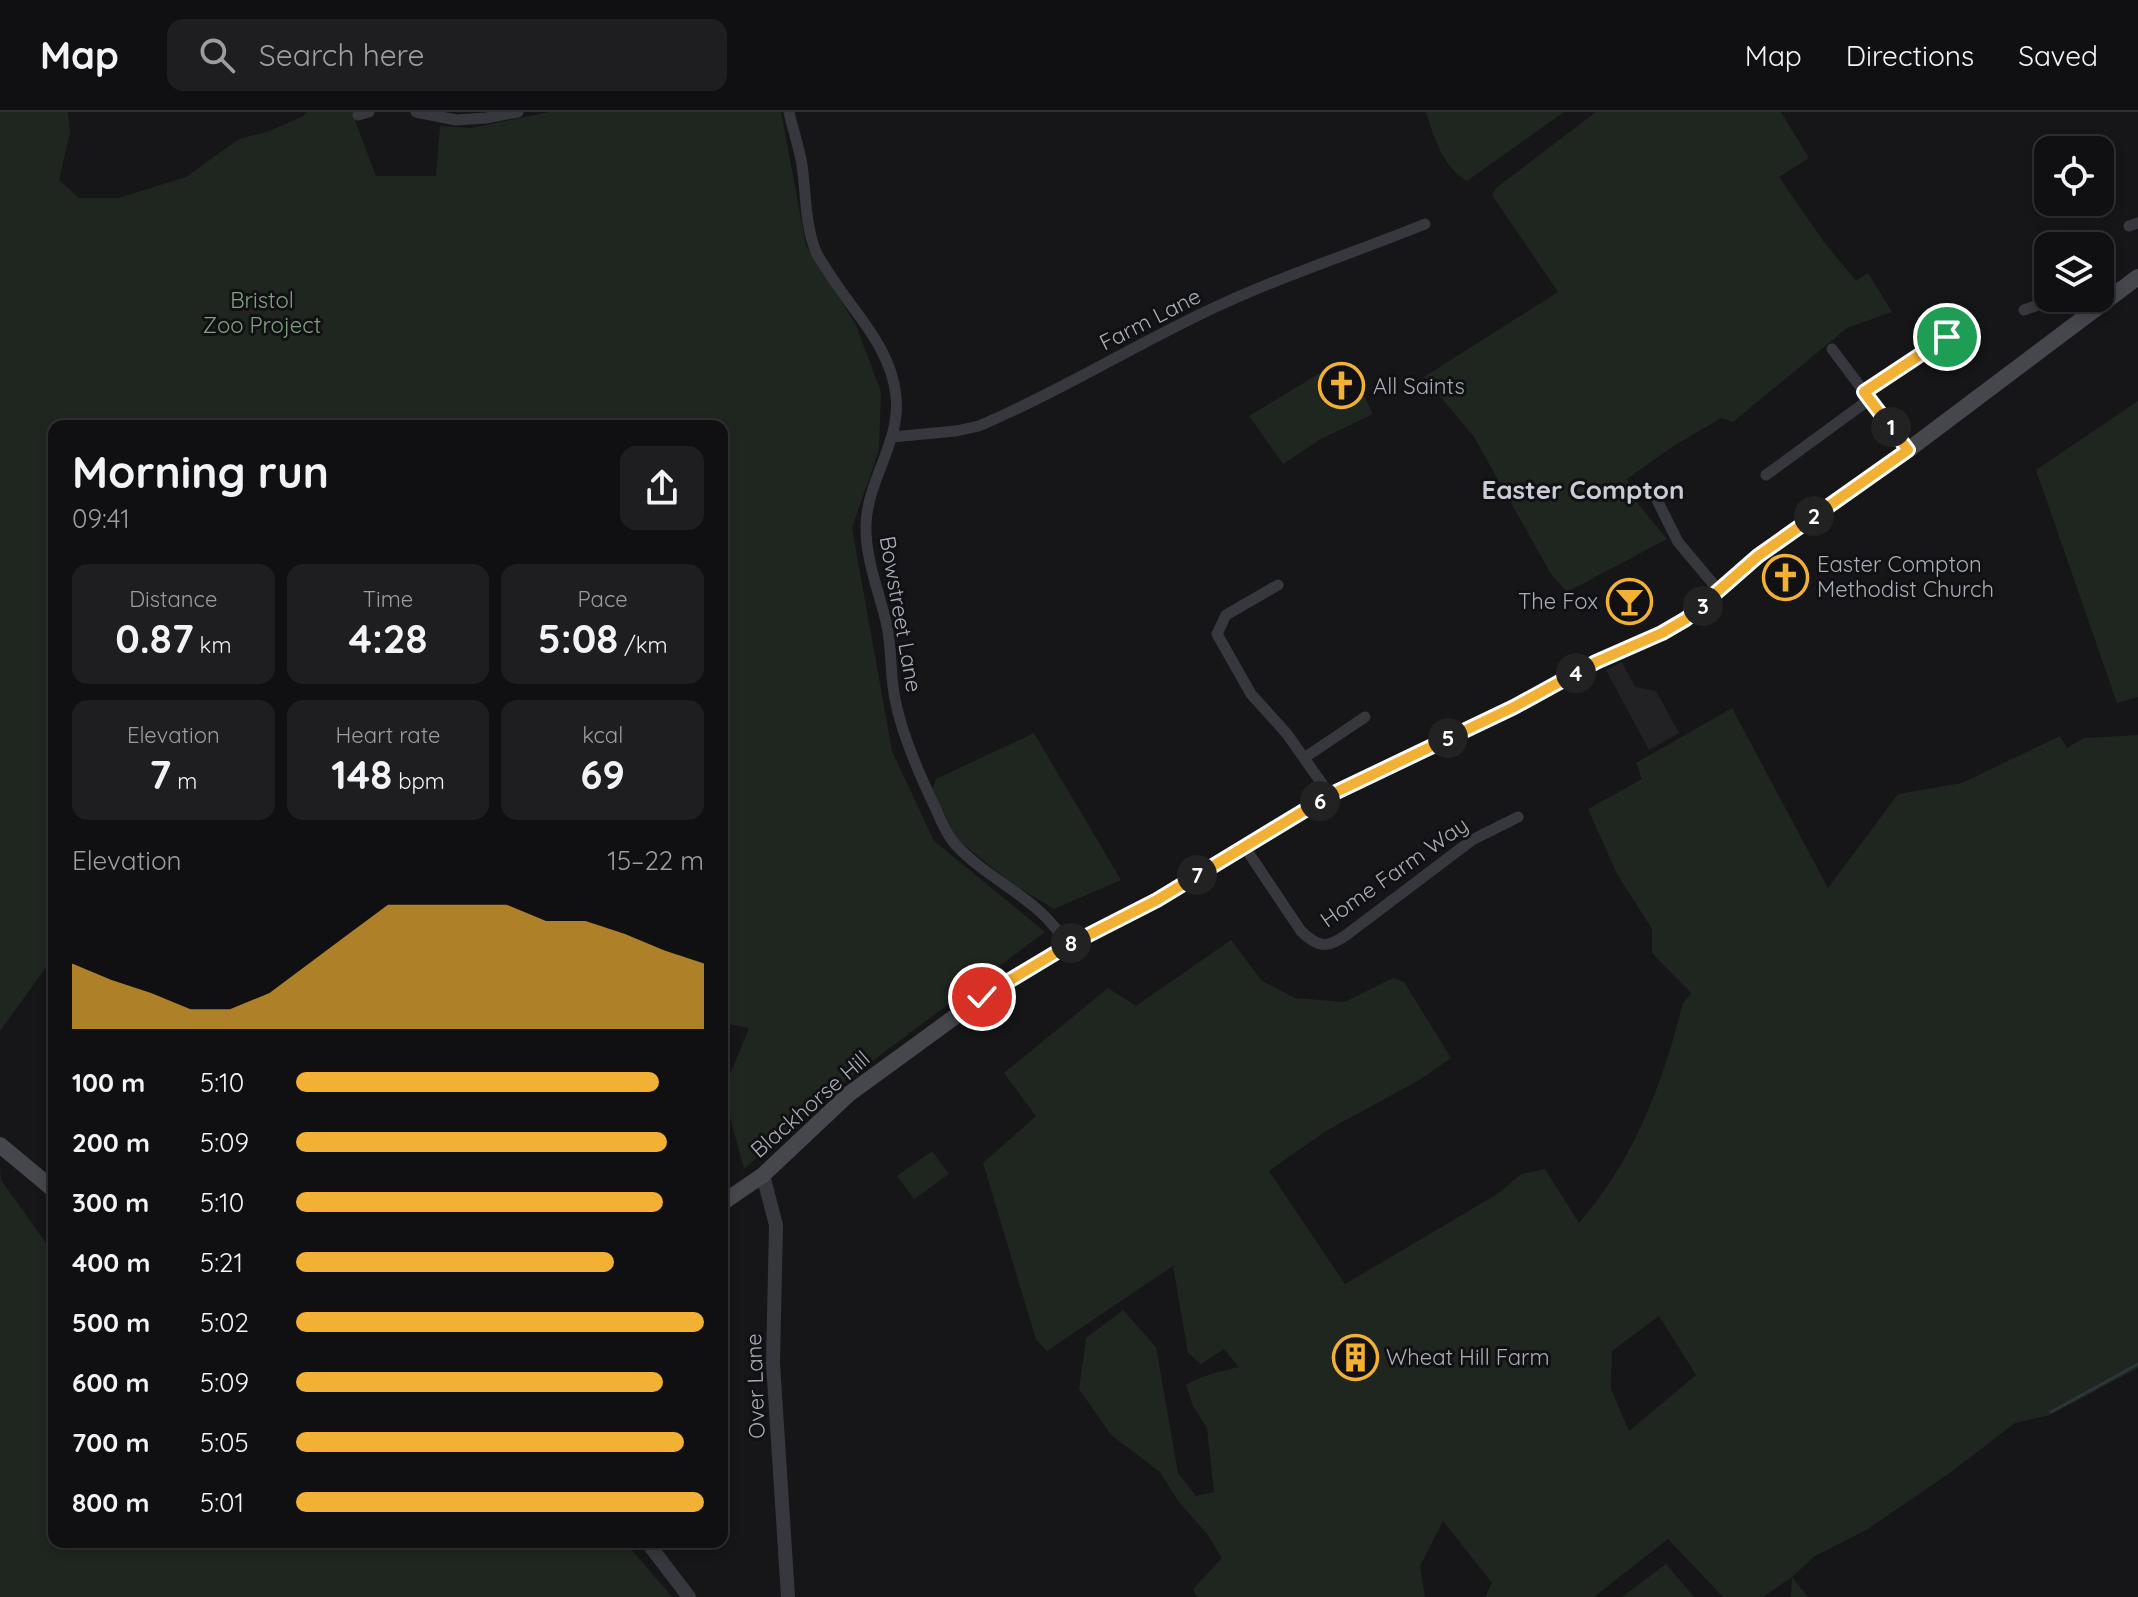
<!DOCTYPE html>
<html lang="en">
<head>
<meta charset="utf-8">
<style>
	body { margin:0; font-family:Quicksand,sans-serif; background:#1e1e20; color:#f1f3f6; height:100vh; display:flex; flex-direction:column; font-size:30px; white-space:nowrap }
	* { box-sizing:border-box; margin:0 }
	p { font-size:26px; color:#9c9d9f }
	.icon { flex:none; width:44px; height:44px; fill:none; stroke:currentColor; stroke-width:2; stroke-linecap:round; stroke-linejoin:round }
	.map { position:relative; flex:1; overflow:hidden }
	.panel { position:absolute; left:48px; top:308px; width:680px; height:1128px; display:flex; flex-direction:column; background:#101012; border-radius:16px; box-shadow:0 4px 12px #0003,0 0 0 2px #303032 }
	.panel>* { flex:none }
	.controls { position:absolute; left:2034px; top:24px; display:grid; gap:16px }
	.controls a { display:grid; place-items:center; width:80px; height:80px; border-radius:16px; background:#101012; box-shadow:0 4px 12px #0003,0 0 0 2px #303032; font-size:40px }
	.pin { position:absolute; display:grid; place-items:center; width:68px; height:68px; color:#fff; margin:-34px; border:4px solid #fff; border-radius:50%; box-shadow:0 2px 8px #0007 }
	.km { position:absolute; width:40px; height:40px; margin:-20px; border-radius:50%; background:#222; color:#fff; font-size:22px; line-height:40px; text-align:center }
	.round { display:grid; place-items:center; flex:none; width:84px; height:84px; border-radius:16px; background:#1e1e20 }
	.overview { display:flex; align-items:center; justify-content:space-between; height:136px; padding:0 24px }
	h1 { font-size:44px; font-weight:700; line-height:60px }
	.figures { display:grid; grid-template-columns:repeat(3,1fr); gap:12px; height:136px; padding:8px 24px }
	.figures div { display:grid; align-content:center; border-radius:16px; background:#1e1e20; text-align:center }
	.figures b { font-size:40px; font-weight:700 }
	.figures small { font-size:22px; font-weight:400 }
	.figures p { font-size:22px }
	.chart { height:224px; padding:16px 24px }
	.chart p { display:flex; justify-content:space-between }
	.chart svg { width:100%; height:144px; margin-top:8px; fill:#f2b134; opacity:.7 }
	ul { padding:0 24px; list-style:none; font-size:26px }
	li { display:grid; grid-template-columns:128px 96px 1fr; align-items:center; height:60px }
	li i { height:20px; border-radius:10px; background:#f2b134 }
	header { display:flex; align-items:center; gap:48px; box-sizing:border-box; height:112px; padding:0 40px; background:#101012; border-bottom:2px solid #303032 }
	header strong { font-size:38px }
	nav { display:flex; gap:44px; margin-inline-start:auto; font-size:28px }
	.search { width:560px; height:72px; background:#1e1e20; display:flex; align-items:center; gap:20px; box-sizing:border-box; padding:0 28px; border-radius:16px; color:#9c9d9f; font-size:30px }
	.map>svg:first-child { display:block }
	.built { fill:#222225 }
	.green { fill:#1e261f; fill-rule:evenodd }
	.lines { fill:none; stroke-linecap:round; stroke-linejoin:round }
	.stream { stroke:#2c353c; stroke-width:3 }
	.minor { stroke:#37383d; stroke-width:11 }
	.tertiary { stroke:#37383d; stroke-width:14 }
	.secondary { stroke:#45474d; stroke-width:16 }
	.route-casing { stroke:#fff; stroke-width:16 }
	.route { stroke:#f2b134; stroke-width:10 }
	.labels { text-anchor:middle; stroke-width:6; stroke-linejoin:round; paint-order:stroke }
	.park-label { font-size:22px; fill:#7fa381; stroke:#111113 }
	.street-label { font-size:22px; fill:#a8adb8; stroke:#111113 }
	.poi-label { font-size:22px; fill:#a8adb8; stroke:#111113; text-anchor:start }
	.quarter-label { font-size:26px; font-weight:bold; fill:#c9ccd4; stroke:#111113 }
</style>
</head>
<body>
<header>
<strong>Map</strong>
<div class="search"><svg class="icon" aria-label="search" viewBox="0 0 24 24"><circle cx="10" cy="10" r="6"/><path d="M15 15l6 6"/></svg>Search here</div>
<nav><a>Map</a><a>Directions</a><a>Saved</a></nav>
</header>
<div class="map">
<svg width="2138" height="1485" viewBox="0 0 2138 1485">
	<rect width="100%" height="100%" fill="#161618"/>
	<path class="built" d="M1622 550 1635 575 1656 579 1679 621 1649 638 1606 558Z"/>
	<path class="green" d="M0 0H68L70 21 59 68 79 86H118L186 65 239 27 270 19 303 4 307 0H355L356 11 376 64H436L440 14 471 16 549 0H781L806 133 856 213 881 280 879 338 852 416 892 639 934 729 1045 820 839 974 744 1057 723 979 749 916 722 911V314H54V829L46 842 47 854 0 919Z
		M1426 0H1564L1467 69C1443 55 1434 26 1426 0Z
		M1596 0H1781L1809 46 1779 65 1824 130 1856 169 1868 161 1892 200 1847 216 1733 310 1721 306 1672 335 1627 367 1639 393 1667 427 1567 480 1551 462 1474 325 1424 265 1558 180 1492 83 1496 76Z
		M1347 250 1373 302 1321 327 1283 352 1249 304 1325 258Z
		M2138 289V585L2117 591 2036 358Z
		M1732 596 1828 776 1898 682 1962 671 2060 624 2067 636 2084 626 2138 623V1256L2050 1303 2015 1311 1951 1360 1868 1417 1815 1444 1792 1465 1808 1485H1791L1792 1465 1763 1485H1723L1668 1427 1594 1485H1485L1492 1471 1443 1409 1420 1454 1425 1485H1197L1193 1477 1222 1446 1207 1422 1178 1389 1160 1360 1111 1323 1079 1277 1086 1226 1123 1198 1156 1235 1178 1361 1196 1384 1214 1380 1207 1316 1193 1294 1186 1273C1199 1264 1223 1259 1239 1255L1224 1237 1201 1252 1188 1241 1173 1154 1047 1239 1036 1228 983 1051 1036 1004 1004 961 1108 876 1136 894 1231 828 1262 869 1295 886 1345 890 1393 866 1404 870 1451 946 1421 967 1326 1019 1269 1059 1345 1172 1499 1081 1521 1062 1545 1057 1579 1111C1635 1046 1662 973 1683 891L1691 881 1652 841V817L1617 762 1588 697 1642 667 1636 651ZM1659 1204 1696 1263 1629 1319 1611 1277 1612 1239Z
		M1034 621 1121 768 1054 797 1011 771 956 726 932 678 936 667Z
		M932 1039 949 1062 914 1087 897 1064Z
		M0 1055 1 1068 54 1142V1430H625L672 1485H0Z
		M1666 1452 1694 1485H1622Z"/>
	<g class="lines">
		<path class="stream" d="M2051 1300 2138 1252"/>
		<path class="minor" d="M416 0 456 8 486 6 518 0
			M789 0C793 18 799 35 802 53 806 81 805 111 815 137 817 144 823 152 827 158 852 199 891 234 896 284 901 330 867 368 866 413 865 447 880 482 887 514 892 538 890 563 895 587 902 623 919 662 935 695 940 707 946 722 955 732 989 770 1043 787 1067 834
			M358 3 369 0
			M2129 114 2138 111
			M2077 186 2087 202
			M2024 198 2058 186
			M1832 237 1908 338
			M1864 280 1947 225
			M892 325 956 319 979 314C1056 281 1128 237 1203 201 1275 166 1351 142 1425 112
			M1766 363 1870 287
			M1657 388 1678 430 1720 480
			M1278 473 1226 503 1217 522 1251 582 1287 622 1330 683
			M1304 646 1365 605
			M1244 734 1301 819C1319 837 1329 836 1349 821L1472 728 1518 705"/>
		<path class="tertiary" d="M763 1063 776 1113 773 1251 788 1485
			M647 1430 689 1485"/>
		<path class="secondary" d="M0 1033 54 1078
			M722 1091 763 1063 849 982 982 885 1067 834 1157 788 1330 683 1514 595 1596 550 1662 521 1686 507 1758 444 1908 338 2138 165"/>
	</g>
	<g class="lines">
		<defs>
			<path id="route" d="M982 885 1067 834 1157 788 1330 683 1514 595 1596 550 1662 521 1686 507 1758 444 1908 338 1864 280 1947 225"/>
		</defs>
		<use href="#route" class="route-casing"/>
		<use href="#route" class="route"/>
	</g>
	<defs>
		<symbol id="church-ring" viewBox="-11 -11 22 22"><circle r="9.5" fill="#111113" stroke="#f2b134" stroke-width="1.5"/><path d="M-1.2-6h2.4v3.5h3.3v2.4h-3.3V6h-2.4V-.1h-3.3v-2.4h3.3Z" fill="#f2b134"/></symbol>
		<symbol id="bar-ring" viewBox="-11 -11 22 22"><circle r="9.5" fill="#111113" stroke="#f2b134" stroke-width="1.5"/><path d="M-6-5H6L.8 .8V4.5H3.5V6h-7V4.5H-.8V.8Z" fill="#f2b134"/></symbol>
		<symbol id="building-ring" viewBox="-11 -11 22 22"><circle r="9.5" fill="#111113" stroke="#f2b134" stroke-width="1.5"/><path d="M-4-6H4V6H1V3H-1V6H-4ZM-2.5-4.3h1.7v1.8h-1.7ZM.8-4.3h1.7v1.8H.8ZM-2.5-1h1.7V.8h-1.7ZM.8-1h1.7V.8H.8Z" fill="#f2b134"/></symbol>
	</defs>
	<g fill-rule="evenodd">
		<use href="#church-ring" x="1316" y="248" width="51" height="51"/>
		<use href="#church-ring" x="1760" y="440" width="51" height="51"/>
		<use href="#bar-ring" x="1604" y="464" width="51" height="51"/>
		<use href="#building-ring" x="1330" y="1220" width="51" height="51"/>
	</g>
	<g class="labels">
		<g class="park-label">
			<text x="262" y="196">Bristol<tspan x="262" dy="25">Zoo Project</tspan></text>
		</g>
		<g class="street-label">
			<text transform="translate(1150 207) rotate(-27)" y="8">Farm Lane</text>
			<text transform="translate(901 502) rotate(80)" y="8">Bowstreet Lane</text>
			<text transform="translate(1394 760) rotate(-35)" y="8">Home Farm Way</text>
			<text transform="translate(810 992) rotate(-41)" y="8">Blackhorse Hill</text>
			<text transform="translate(755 1274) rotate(-92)" y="8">Over Lane</text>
		</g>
		<g class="poi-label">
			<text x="1373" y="282">All Saints</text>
			<text x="1817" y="460">Easter Compton<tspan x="1817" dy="25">Methodist Church</tspan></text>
			<text x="1598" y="497" text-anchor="end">The Fox</text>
			<text x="1386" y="1253">Wheat Hill Farm</text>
		</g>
		<g class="quarter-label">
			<text x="1583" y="387">Easter Compton</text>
		</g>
	</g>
</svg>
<div class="controls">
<a><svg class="icon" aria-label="locate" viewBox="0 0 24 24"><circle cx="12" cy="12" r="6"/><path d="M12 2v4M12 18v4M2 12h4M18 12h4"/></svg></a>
<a><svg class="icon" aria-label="layers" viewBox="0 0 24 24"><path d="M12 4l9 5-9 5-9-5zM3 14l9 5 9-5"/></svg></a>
</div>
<div class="pin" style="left:1947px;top:225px;background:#1e9e55"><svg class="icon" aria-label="arrive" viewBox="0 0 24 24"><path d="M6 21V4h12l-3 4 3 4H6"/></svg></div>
<div class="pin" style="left:982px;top:885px;background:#d93025"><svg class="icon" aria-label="check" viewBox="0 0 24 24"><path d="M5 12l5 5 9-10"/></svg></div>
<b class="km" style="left:1891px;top:315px">1</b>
<b class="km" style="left:1814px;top:404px">2</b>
<b class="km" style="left:1703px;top:494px">3</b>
<b class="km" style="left:1576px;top:561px">4</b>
<b class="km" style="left:1448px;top:626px">5</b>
<b class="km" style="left:1320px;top:689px">6</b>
<b class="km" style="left:1197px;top:763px">7</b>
<b class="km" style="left:1071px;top:831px">8</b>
<section class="panel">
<div class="overview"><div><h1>Morning run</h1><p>09:41</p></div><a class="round"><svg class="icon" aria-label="share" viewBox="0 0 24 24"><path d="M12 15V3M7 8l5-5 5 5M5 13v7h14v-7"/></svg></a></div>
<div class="figures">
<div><p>Distance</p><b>0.87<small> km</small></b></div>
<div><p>Time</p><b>4:28</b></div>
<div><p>Pace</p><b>5:08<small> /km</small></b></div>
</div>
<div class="figures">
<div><p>Elevation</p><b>7<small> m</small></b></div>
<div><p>Heart rate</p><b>148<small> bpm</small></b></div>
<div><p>kcal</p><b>69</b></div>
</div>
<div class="chart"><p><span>Elevation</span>15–22 m</p>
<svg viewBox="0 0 160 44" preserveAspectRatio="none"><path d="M0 44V24L10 29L20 33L30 38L40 38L50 33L60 24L70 15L80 6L90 6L100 6L110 6L120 11L130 11L140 15L150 20L160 24V44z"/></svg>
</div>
<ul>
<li><b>100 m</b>5:10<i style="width:89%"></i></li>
<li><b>200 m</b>5:09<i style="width:91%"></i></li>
<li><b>300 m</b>5:10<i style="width:90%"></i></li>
<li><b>400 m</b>5:21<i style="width:78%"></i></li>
<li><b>500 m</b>5:02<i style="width:100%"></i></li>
<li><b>600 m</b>5:09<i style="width:90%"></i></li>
<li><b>700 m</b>5:05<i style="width:95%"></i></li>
<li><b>800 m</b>5:01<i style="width:100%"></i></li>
</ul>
</section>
</div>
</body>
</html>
